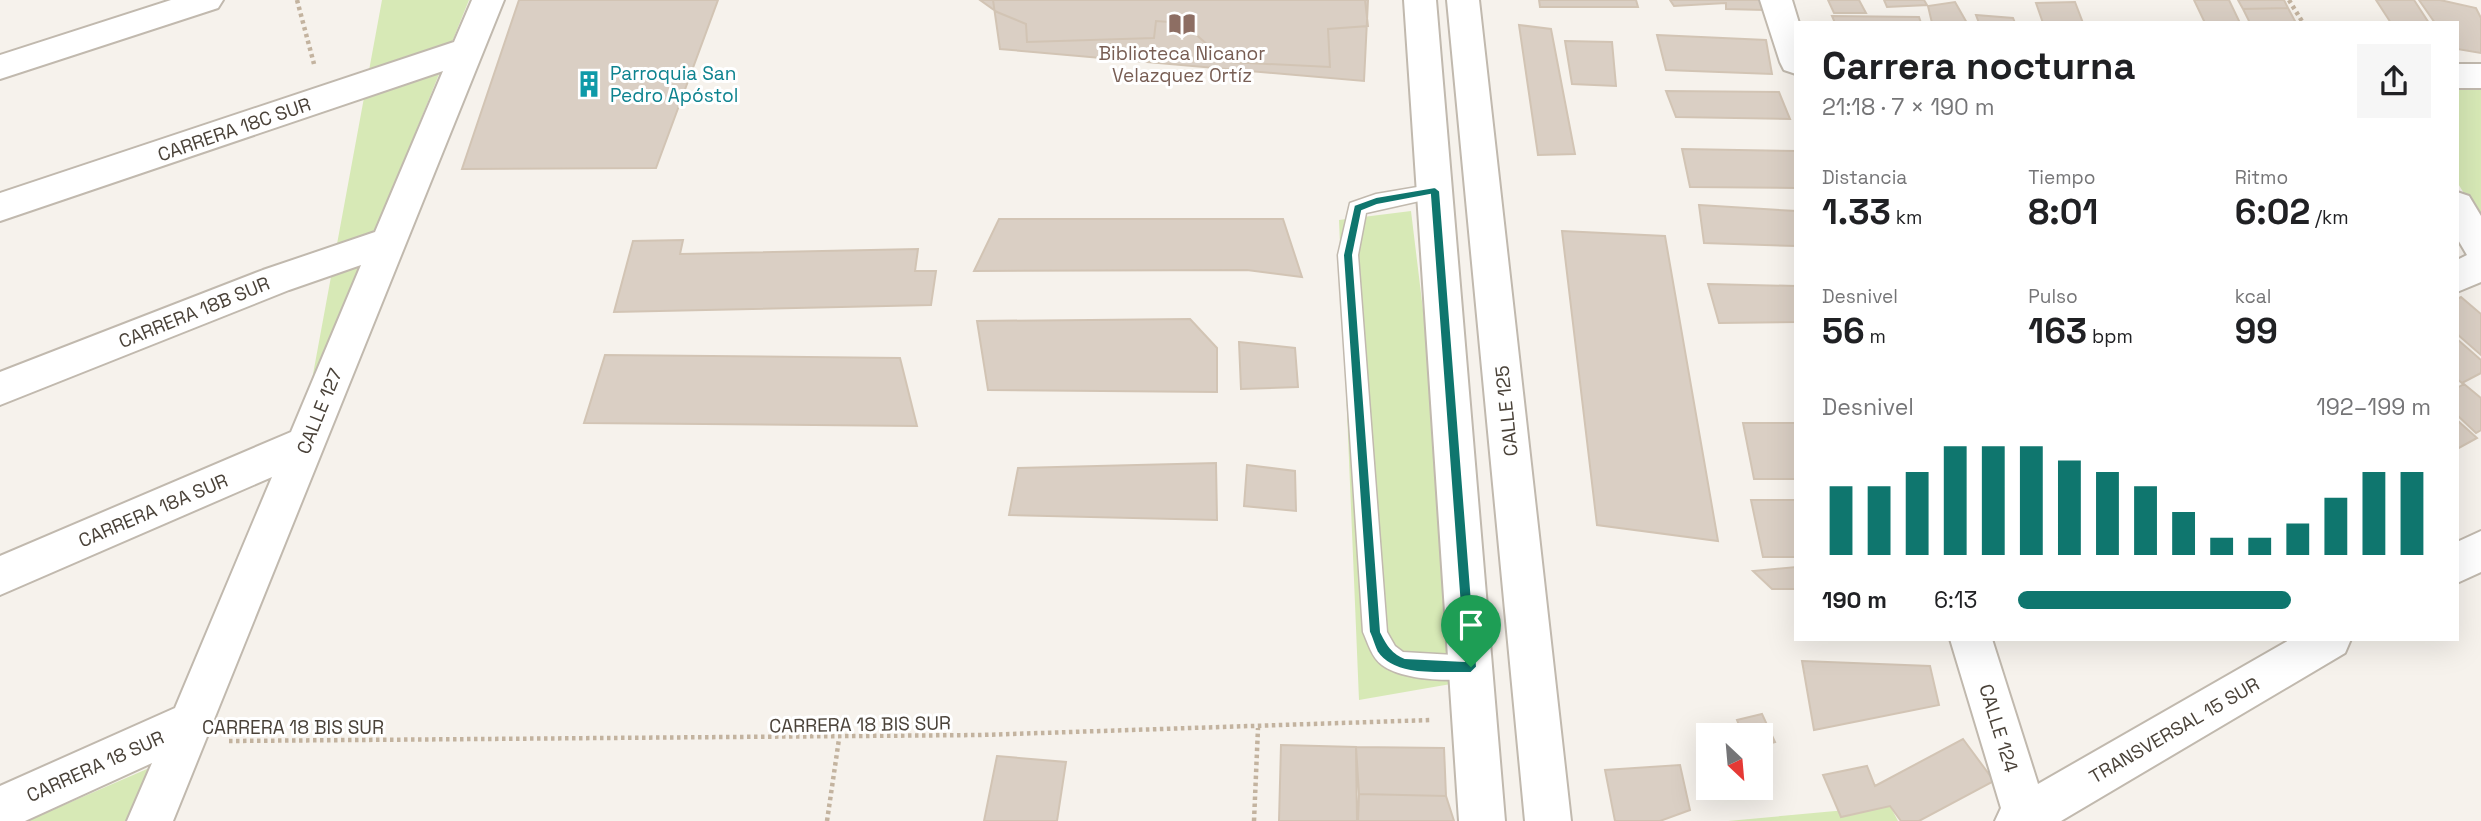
<!DOCTYPE html>
<html lang="es">
<head>
<meta charset="utf-8">
<style>
	body { margin:0; font-family:"Space Grotesk",sans-serif; background:#f6f6f6; color:#202124; height:100vh; display:flex; flex-direction:column; font-size:26px; white-space:nowrap }
	* { box-sizing:border-box; margin:0 }
	p { font-size:23px; color:#757577 }
	.icon { flex:none; width:38px; height:38px; fill:none; stroke:currentColor; stroke-width:2; stroke-linecap:round; stroke-linejoin:round }
	.map { position:relative; flex:1; overflow:hidden }
	.details { position:absolute; left:1794px; top:21px; width:665px; height:620px; display:flex; flex-direction:column; background:#fff; border-radius:0px; box-shadow:0 7px 28px #0002 }
	.details>* { flex:none }
	.needle { width:46px; rotate:154deg }
	.tools { position:absolute; left:1696px; top:723px; display:grid; gap:14px }
	.tools a { display:grid; place-items:center; width:77px; height:77px; border-radius:0px; background:#fff; box-shadow:0 7px 28px #0002; font-size:35px }
	.pin { position:absolute; display:grid; place-items:center; width:60px; height:60px; color:#fff; margin:-72px -30px; border-radius:50% 50% 50% 0; rotate:-45deg; box-shadow:0 0 7px #0007 }
	.pin .icon { rotate:45deg }
	.round { display:grid; place-items:center; flex:none; width:74px; height:74px; border-radius:0px; background:#f6f6f6 }
	.headline { display:flex; align-items:center; justify-content:space-between; height:119px; padding:0 28px }
	h1 { font-size:38px; font-weight:800; line-height:52px }
	.metrics { display:grid; grid-template-columns:repeat(3,1fr); gap:10px; height:119px; padding:7px 28px }
	.metrics div { display:grid; align-content:center }
	.metrics b { font-size:35px; font-weight:800 }
	.metrics small { font-size:19px; font-weight:400 }
	.metrics p { font-size:19px }
	.chart { height:196px; padding:14px 28px }
	.chart p { display:flex; justify-content:space-between }
	.chart svg { width:100%; height:126px; margin-top:7px; stroke:#0f766e; stroke-width:6 }
	ul { padding:0 28px; list-style:none; font-size:23px }
	li { display:grid; grid-template-columns:112px 84px 1fr; align-items:center; height:52px }
	li i { height:18px; border-radius:9px; background:#0f766e }
	.map>svg:first-child { display:block }
	.green { fill:#d7e9b6 }
	.building { fill:#dacfc4; stroke:#d2c4b4; stroke-width:2 }
	.lines { fill:none; stroke-linecap:round; stroke-linejoin:round }
	.service-casing { stroke:#c1b9ae; stroke-width:3 }
	.minor-casing { stroke:#c1b9ae; stroke-width:4 }
	.path { stroke:#c3b39f; stroke-width:4.5; stroke-dasharray:3.5 3.5; stroke-linecap:butt }
	.service { fill:#fff; fill-rule:evenodd }
	.minor { fill:#fff; fill-rule:evenodd }
	.route { fill:#0f766e; stroke:#fff; stroke-width:2; fill-rule:evenodd }
	.labels { text-anchor:middle; stroke-width:6; stroke-linejoin:round; paint-order:stroke }
	.education-label { font-size:19px; fill:#785e54; stroke:#fff }
	.culture-label { font-size:19px; fill:#0d838f; stroke:#fff; text-anchor:start }
	.street-label { font-size:19px; fill:#4a4239; stroke:#fff }
</style>
</head>
<body>
<div class="map">
<svg width="2481" height="821" viewBox="0 0 2481 821">
	<rect width="100%" height="100%" fill="#f6f2ec"/>
	<path class="green" d="M382 0H469L309 396Z
		M2457 87H2481V221L2457 182Z
		M1411 211 1468 681 1359 700 1339 220Z
		M170 759 146 821H27Z
		M1890 806 1898 821H1728Z"/>
	<path class="building" d="M519 0H718L656 168 462 169Z
		M980 0H1365L1368 26 1328 29 1330 67 1227 62 1183 23 1156 21 1154 38 1027 42 1026 24 997 12Z
		M993 0H1368L1364 81 1000 49Z
		M1539 0H1636L1638 7H1540Z
		M1670 0H1764V10L1726 9V3L1674 6Z
		M1828 0H1859L1866 13H1834Z
		M1884 0H1924L1927 5 1887 7Z
		M2194 0H2229L2240 23H2205Z
		M2238 0H2284L2288 8 2243 9Z
		M2376 0H2414L2429 23H2391Z
		M2419 0H2440L2476 8 2481 18V53L2457 49V23H2435Z
		M1955 2 1967 23H1932L1928 6Z
		M2075 2 2083 23H2043L2036 3Z
		M2288 8 2296 23H2250L2243 9Z
		M1976 15 2013 18 2015 23H1979Z
		M1832 16 1919 17 1921 23H1835Z
		M1519 25 1551 29 1575 154 1538 155Z
		M1657 35 1766 40 1772 74 1666 70Z
		M1565 41 1612 42 1616 86 1572 84Z
		M1666 91 1779 92 1790 119 1676 117Z
		M1682 149 1796 151V188L1690 187Z
		M1699 205 1796 211V246L1704 243Z
		M999 219H1283L1302 277 1247 270 974 271Z
		M1562 231 1665 236 1718 541 1597 525Z
		M683 240 680 254 918 249 915 271H936L931 305 614 312 633 241Z
		M1708 284 1796 286V322L1719 323Z
		M2461 297 2481 314V355L2457 334V299Z
		M1190 319 1217 348V392L988 390 977 321Z
		M2457 339 2481 360V373L2462 383 2457 379Z
		M1239 342 1295 348 1298 387 1241 389Z
		M605 355 900 358 917 426 584 423Z
		M2464 384 2481 398V430L2476 433 2457 415V388Z
		M2457 420 2477 438 2457 449Z
		M1743 423H1796V479H1754Z
		M1216 463 1217 520 1009 515 1018 468Z
		M1247 465 1295 471 1296 511 1244 506Z
		M1751 500H1796V557H1763Z
		M1796 567V589H1772L1753 571Z
		M1802 661 1930 666 1939 705 1814 730Z
		M1762 714 1775 742 1760 746V735H1743L1737 720Z
		M1963 739 1994 781 1919 821H1901L1890 806 1841 817 1823 775 1867 766 1875 786Z
		M1281 745 1356 747 1357 821H1279Z
		M1356 747 1444 748 1446 796 1359 794Z
		M997 756 1066 762 1057 821H984Z
		M1680 765 1690 810 1660 821H1615L1605 770Z
		M1359 794 1446 796 1454 821H1358Z"/>
	<g class="lines">
		<defs>
			<path id="service" d="M1435 184 1442 186 1444 191 1442 196 1366 213 1358 255 1387 632 1395 646 1403 652 1471 656 1479 659 1483 667 1479 675C1457 684 1402 680 1382 665 1372 658 1368 643 1363 632L1338 255 1350 203 1376 194Z"/>
			<path id="minor" d="M171 0H223L218 8 0 79V55Z
				M472 0H504L173 821H127L152 763 25 821H0V786L175 708 272 477 0 595V556L291 432 361 265 289 290 0 405V372L263 270 375 232 443 71 0 221V193L454 42Z
				M1404 0H1436L1505 821H1459Z
				M1447 0H1479L1571 821H1525Z
				M1760 0H1792L1799 23H1796V74L1784 70 1780 62Z
				M2457 64H2481V88H2457Z
				M2457 192 2469 196 2481 216V282L2457 292V260L2467 255 2457 238Z
				M2481 531V572L2457 583V542Z
				M1950 639H1992L2038 784 2291 639H2351L2345 653 2061 821H1995L2001 808Z"/>
		</defs>
		<use href="#service" class="service-casing"/>
		<use href="#minor" class="minor-casing"/>
		<path class="path" d="M297 0 314 64
			M2289 0 2303 23
			M229 741 981 735 1431 720
			M827 821 839 739
			M1254 821 1258 728"/>
		<use href="#service" class="service"/>
		<use href="#minor" class="minor"/>
	</g>
	<path class="route" d="M1435 187 1440 191 1477 667 1471 673C1443 672 1395 679 1377 652 1374 646 1372 638 1369 632L1343 255 1354 205 1376 197ZM1430 195 1464 661 1405 658C1392 653 1387 644 1381 632L1353 255 1362 211 1377 205Z"/>
	<defs>
		<symbol id="library-bare" viewBox="-9 -9 18 18"><path d="M-6-4Q-3-5.5-.7-3.5V5Q-3 3-6 4ZM6-4Q3-5.5 .7-3.5V5Q3 3 6 4Z" fill="#8d6e63" stroke="#fff" stroke-width="2.5" paint-order="stroke"/></symbol>
		<symbol id="building-bare" viewBox="-9 -9 18 18"><path d="M-4-6H4V6H1V3H-1V6H-4ZM-2.5-4.3h1.7v1.8h-1.7ZM.8-4.3h1.7v1.8H.8ZM-2.5-1h1.7V.8h-1.7ZM.8-1h1.7V.8H.8Z" fill="#0f9aa8" stroke="#fff" stroke-width="2.5" paint-order="stroke"/></symbol>
	</defs>
	<g fill-rule="evenodd">
		<use href="#library-bare" x="1163" y="5" width="38" height="38"/>
		<use href="#building-bare" x="570" y="65" width="38" height="38"/>
	</g>
	<g class="labels">
		<g class="education-label">
			<text x="1182" y="60">Biblioteca Nicanor<tspan x="1182" dy="22">Velazquez Ortíz</tspan></text>
		</g>
		<g class="culture-label">
			<text x="610" y="80">Parroquia San<tspan x="610" dy="22">Pedro Apóstol</tspan></text>
		</g>
		<g class="street-label">
			<text transform="translate(234 129) rotate(-19)" y="7">CARRERA 18C SUR</text>
			<text transform="translate(194 312) rotate(-22)" y="7">CARRERA 18B SUR</text>
			<text transform="translate(319 411) rotate(-68)" y="7">CALLE 127</text>
			<text transform="translate(1506 411) rotate(-96)" y="7">CALLE 125</text>
			<text transform="translate(153 510) rotate(-23)" y="7">CARRERA 18A SUR</text>
			<text transform="translate(860 724) rotate(-1)" y="7">CARRERA 18 BIS SUR</text>
			<text x="293" y="734">CARRERA 18 BIS SUR</text>
			<text transform="translate(1999 728) rotate(73)" y="7">CALLE 124</text>
			<text transform="translate(2174 730) rotate(-30)" y="7">TRANSVERSAL 15 SUR</text>
			<text transform="translate(95 766) rotate(-24)" y="7">CARRERA 18 SUR</text>
		</g>
	</g>
</svg>
<div class="tools">
<a><svg class="needle" viewBox="-14 -14 28 28"><path d="M0-13l5 13h-10z" fill="#e53935"/><path d="M0 13l5-13h-10z" fill="#757577"/></svg></a>
</div>
<div class="pin" style="left:1471px;top:667px;background:#1e9e55"><svg class="icon" aria-label="arrive" viewBox="0 0 24 24"><path d="M6 21V4h12l-3 4 3 4H6"/></svg></div>
<section class="details">
<div class="headline"><div><h1>Carrera nocturna</h1><p>21:18 · 7 × 190 m</p></div><a class="round"><svg class="icon" aria-label="share" viewBox="0 0 24 24"><path d="M12 15V3M7 8l5-5 5 5M5 13v7h14v-7"/></svg></a></div>
<div class="metrics">
<div><p>Distancia</p><b>1.33<small> km</small></b></div>
<div><p>Tiempo</p><b>8:01</b></div>
<div><p>Ritmo</p><b>6:02<small> /km</small></b></div>
</div>
<div class="metrics">
<div><p>Desnivel</p><b>56<small> m</small></b></div>
<div><p>Pulso</p><b>163<small> bpm</small></b></div>
<div><p>kcal</p><b>99</b></div>
</div>
<div class="chart"><p><span>Desnivel</span>192–199 m</p>
<svg viewBox="0 0 160 44" preserveAspectRatio="none"><path d="M5 44V20M15 44V20M25 44V15M35 44V6M45 44V6M55 44V6M65 44V11M75 44V15M85 44V20M95 44V29M105 44V38M115 44V38M125 44V33M135 44V24M145 44V15M155 44V15"/></svg>
</div>
<ul>
<li><b>190 m</b>6:13<i style="width:66%"></i></li>
</ul>
</section>
</div>
</body>
</html>
